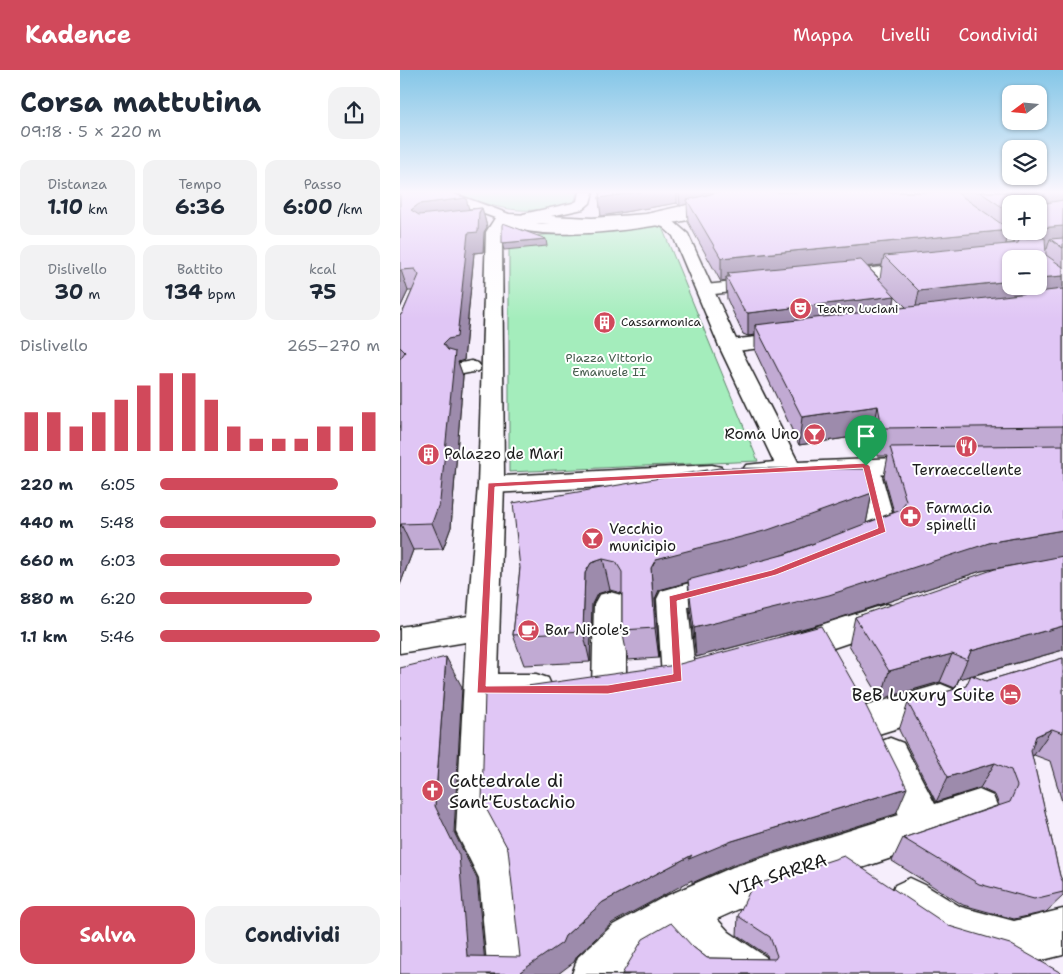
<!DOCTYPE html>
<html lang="it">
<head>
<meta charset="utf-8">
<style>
	body { margin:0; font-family:"Shantell Sans",sans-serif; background:#f2f2f3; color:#1f2937; height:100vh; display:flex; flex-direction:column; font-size:19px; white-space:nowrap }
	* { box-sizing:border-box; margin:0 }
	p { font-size:16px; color:#747a83 }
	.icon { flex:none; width:28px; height:28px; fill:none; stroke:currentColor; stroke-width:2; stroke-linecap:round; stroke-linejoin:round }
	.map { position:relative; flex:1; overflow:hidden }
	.sheet { display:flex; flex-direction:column; background:#fff; width:400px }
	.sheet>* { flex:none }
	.needle { width:32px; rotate:254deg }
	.buttons { position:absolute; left:602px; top:15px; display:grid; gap:10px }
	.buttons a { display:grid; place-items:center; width:45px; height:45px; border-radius:10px; background:#fff; box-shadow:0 1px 4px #0004; font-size:25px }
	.pin { position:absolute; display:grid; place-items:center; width:42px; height:42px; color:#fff; margin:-51px -21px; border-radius:50% 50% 50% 0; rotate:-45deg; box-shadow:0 0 5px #0007 }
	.pin .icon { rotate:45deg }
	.round { display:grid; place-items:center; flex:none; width:52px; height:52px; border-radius:15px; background:#f2f2f3 }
	.summary { display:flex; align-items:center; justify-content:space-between; height:85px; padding:0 20px }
	h1 { font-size:28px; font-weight:700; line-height:38px }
	.figures { display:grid; grid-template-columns:repeat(3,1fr); gap:8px; height:85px; padding:5px 20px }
	.figures div { display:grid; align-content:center; border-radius:12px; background:#f2f2f3; text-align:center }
	.figures b { font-size:21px; font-weight:700 }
	.figures small { font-size:14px; font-weight:400 }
	.figures p { font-size:14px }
	.chart { height:140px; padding:10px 20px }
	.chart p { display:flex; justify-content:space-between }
	.chart svg { width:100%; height:90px; margin-top:5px; stroke:#d1495b; stroke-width:6 }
	.action { display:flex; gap:10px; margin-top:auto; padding:10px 20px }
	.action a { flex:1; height:58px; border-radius:15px; background:#d1495b; color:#fff; font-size:20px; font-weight:700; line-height:58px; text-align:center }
	.action a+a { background:#f2f2f3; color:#1f2937 }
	ul { padding:0 20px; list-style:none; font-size:16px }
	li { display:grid; grid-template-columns:80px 60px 1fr; align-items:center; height:38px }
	li i { height:12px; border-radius:6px; background:#d1495b }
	header { display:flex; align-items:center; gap:30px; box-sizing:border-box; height:70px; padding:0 25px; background:#d1495b; color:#fff }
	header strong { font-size:24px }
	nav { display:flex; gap:28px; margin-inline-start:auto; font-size:18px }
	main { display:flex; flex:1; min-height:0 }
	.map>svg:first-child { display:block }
	.green { fill:#a4edbc; stroke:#60846c }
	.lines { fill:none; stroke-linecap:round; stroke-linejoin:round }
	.street-casing { stroke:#1c1c1c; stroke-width:3 }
	.secondary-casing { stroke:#1c1c1c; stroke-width:3 }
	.street { fill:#fff; fill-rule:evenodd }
	.secondary { fill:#fff; fill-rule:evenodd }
	.wall { fill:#c1aad3; stroke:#1c1c1c; fill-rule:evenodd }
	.shaded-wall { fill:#9d8bac; stroke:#1c1c1c }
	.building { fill:#e0c6f5; stroke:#1c1c1c }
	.route { fill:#d1495b; stroke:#fff; fill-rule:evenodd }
	.labels { text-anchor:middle; stroke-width:4; stroke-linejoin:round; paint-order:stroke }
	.far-poi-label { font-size:12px; fill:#1c1c1c; stroke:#fff; text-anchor:start }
	.far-park-label { font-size:12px; fill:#455b4c; stroke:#fff }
	.poi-label { font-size:15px; fill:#1c1c1c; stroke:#fff; text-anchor:start }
	.near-poi-label { font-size:18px; fill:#1c1c1c; stroke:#fff; text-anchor:end }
	.near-street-label { font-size:18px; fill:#1c1c1c; stroke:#fff }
</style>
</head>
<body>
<header>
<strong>Kadence</strong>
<nav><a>Mappa</a><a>Livelli</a><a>Condividi</a></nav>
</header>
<main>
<section class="sheet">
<div class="summary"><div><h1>Corsa mattutina</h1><p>09:18 · 5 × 220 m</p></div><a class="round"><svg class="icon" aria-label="share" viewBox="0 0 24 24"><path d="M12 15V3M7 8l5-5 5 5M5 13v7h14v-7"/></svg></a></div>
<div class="figures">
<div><p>Distanza</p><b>1.10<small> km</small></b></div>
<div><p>Tempo</p><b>6:36</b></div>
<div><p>Passo</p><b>6:00<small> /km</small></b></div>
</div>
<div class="figures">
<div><p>Dislivello</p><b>30<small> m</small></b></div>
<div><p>Battito</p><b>134<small> bpm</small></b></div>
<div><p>kcal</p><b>75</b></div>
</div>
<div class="chart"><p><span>Dislivello</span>265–270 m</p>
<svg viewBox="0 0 160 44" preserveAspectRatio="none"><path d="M5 44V25M15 44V25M25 44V32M35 44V25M45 44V19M55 44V12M65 44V6M75 44V6M85 44V19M95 44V32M105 44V38M115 44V38M125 44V38M135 44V32M145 44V32M155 44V25"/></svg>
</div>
<ul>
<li><b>220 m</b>6:05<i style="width:81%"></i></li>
<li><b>440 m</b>5:48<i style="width:98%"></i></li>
<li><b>660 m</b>6:03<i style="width:82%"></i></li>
<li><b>880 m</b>6:20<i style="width:69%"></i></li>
<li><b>1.1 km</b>5:46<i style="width:100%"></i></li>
</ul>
<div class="action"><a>Salva</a><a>Condividi</a></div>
</section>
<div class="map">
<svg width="663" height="904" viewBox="0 0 663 904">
	<rect width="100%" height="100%" fill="#f6eefc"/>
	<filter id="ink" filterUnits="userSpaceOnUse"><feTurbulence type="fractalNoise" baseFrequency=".02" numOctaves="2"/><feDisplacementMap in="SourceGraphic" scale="10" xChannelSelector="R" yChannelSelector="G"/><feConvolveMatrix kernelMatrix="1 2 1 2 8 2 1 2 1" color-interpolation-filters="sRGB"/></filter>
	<g filter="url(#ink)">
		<path class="green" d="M51 122H177L174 134C121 146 101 140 51 122Z
			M261 155 358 391 109 402V168Z"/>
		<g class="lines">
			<defs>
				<path id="street" d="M179 122H193L190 133 183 139 128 151 121 147 123 144 173 133 177 131Z
					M354 122H378L376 125C352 131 330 141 306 146 270 155 123 180 100 148L107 144 124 151 142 154 202 153 289 141Z
					M518 193 524 194 526 198 524 202 436 212 430 211 427 207 430 203 436 202Z
					M363 209 369 210 372 214 369 218 305 225 299 224 296 220 299 216 305 215Z
					M392 263 399 265 402 269 399 273 329 282 322 280 319 276 322 272 329 270Z
					M71 291 78 293 81 297 78 301 63 304 56 302 53 298 56 294Z
					M466 388 475 390 479 396 497 460C489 474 465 480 450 476L446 469 450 462 468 455 453 396 457 390Z
					M91 407 100 409 104 415 98 604H136L148 608 153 619 148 630 136 634 97 635 96 757 121 803 134 904H88L79 808 56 762 66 572 0 583V557L68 546 78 415 82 409Z
					M325 503 336 507 340 515 336 523 288 537 296 608 291 618 279 623 267 618 262 608 257 529 261 521Z
					M210 522 221 525 226 534V619L221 630 209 634 197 630 192 619 194 534 199 525Z
					M487 534 498 538 503 547 498 556 392 592 380 588 376 578 380 568Z
					M541 614 553 619 559 630 553 641 472 666 459 662 454 650 459 638Z
					M490 668 503 673 535 734 579 720 593 726 599 740 593 754 339 839 317 849 329 862 366 887 372 904H310L297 894 275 870 245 887 228 904H172L178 887 213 855 264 827 333 797 499 745 471 686 477 673Z
					M510 808 525 815 561 837 614 851 663 839V885L614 897 552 879 536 873 495 845 488 830 495 815Z"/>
				<path id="secondary" d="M31 122H50L109 144 192 148 246 144 345 122H371L364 126 264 148 273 151 288 164 339 276 398 392 523 387 532 389 536 395 532 401 523 403 355 409 346 407 342 401 346 395 374 392 319 276 273 166 263 157 246 152 192 156 108 152 102 162 104 406 312 395 321 397 325 403 321 409 312 411 91 423 82 421 78 415 86 162 95 148 33 125Z"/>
			</defs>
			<use href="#street" class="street-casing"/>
			<use href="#secondary" class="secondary-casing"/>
			<use href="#street" class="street"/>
			<use href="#secondary" class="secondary"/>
		</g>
		<path class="wall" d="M0 122 69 139 82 138 87 157 84 162 83 182 74 183 64 290 58 292 63 306 51 457 43 479 13 480 0 515V246L3 242 12 221H8L0 238Z
			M200 122H663V580L572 606 586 611 663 588V735L650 691 634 685 632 686 660 806 663 812V826L646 842 614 849 563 835 492 791 503 768 599 735 595 725 580 718 536 732 499 660 508 633 566 616 571 606 559 609 555 618 540 612 481 629 449 575 455 547 623 494 581 501 424 553 296 587 290 538 288 512 259 520 255 529 259 588 228 590 222 560V524L221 523 210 520 197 524 192 534 190 592 124 595 113 565 120 498 472 423 466 453 494 442 484 406 488 386H477L473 364 399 375 355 281V265L348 266 343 264 327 229 326 211 321 212 288 152 287 134 280 136 277 133 201 146 199 128ZM611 134 639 161H611ZM607 167 615 173 606 174ZM482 195 480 209 468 197ZM495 226 506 237 493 239Z
			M338 846 549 856 663 904H222L293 877 307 888 368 889 367 885 337 865Z"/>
		<path class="shaded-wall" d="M238 122H277V133L201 146 199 128Z
			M279 122H340L287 130V134L280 136Z
			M647 122H663V138L639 144 644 123Z
			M66 128 71 147 25 153 11 140 19 134Z
			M82 138 87 157 84 162 83 182 74 183 64 290 58 292 63 306 51 457 43 479 32 453 43 274 48 269 68 163Z
			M663 156V178L650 169 647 179 627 181 633 161H639V158Z
			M610 160 603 183 484 186 482 195 330 211V207L328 203V210L326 207V211L321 212V188Z
			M146 169 147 176 104 180 102 173Z
			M1 200 8 221 0 238V201Z
			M663 206V229L514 246 519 221 611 211V216H639V208Z
			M495 226 491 249 355 255V265L348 266V243Z
			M478 336 473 364 399 375 402 347Z
			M472 423 466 454 366 491 259 520 255 529 259 588 255 558 251 498 256 489Z
			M1 454 13 480 0 515V457Z
			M663 460V487L581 501 424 553 296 587 294 558 592 472Z
			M203 489 210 520 197 524 192 534 190 592 183 561 185 503 191 493Z
			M663 556V580L559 609 555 618 567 590 571 581Z
			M552 584 540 612 481 629 489 601Z
			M46 587 62 617 54 762 77 809 86 904 67 886 35 736Z
			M652 659 634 685 619 692 636 666Z
			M595 693 580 718 536 732 548 707Z
			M507 718 496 744 332 795 292 813V810L212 853 177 886 174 892 158 904H122L120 902 165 866 203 832 292 785 332 771Z"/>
		<path class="building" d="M7 122H50L66 128 19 134 11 140 19 145 82 138 79 142 78 162 68 163 57 267 48 269 43 274 48 280 55 282 40 431 32 453 1 454 0 457V289L5 282 0 277V246L3 242 19 205 15 199 1 200 0 201V123Z
			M200 122H238L199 128Z
			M318 122H556L610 160 321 188 287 130Z
			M580 122H647L644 123V131L646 133 663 130V156L639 158V134H611V143Z
			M103 153 146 169 102 173V155Z
			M620 168H645L646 185 663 197V206L639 208V189H611V211L519 221 484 186 618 173Z
			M663 168V178L650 169Z
			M461 190 495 226 348 243 344 241 326 207H330L328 203Z
			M663 219V356L482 358 478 336 402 347 355 255Z
			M663 375V460L592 472 429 525 294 558 288 510 386 484 501 440 506 431 490 377Z
			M319 398 465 399 472 423 368 460 256 489 251 498 255 558 222 560V502L216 492 203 489 191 493 185 503 183 561 113 565 120 498 113 433Z
			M663 486V556L571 581 567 590 552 584 489 601 455 547 595 499Z
			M421 556 465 634 507 718 332 771 289 789 292 785 203 832 165 866 162 873 120 902 122 904H0V598L46 587 35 736 59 785 67 886 120 887 108 779 82 731 85 622 276 595Z
			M663 588V663L652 659 636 666 631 681 660 806 663 812V822L634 829 579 814 503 768 610 732 617 716 611 700 595 693 548 707 508 633 566 616 571 605 586 611Z
			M444 786 549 856 610 874 663 904H222L243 869 271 853 293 877 307 888 375 889 377 886 370 867 338 846 352 816Z"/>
	</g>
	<linearGradient id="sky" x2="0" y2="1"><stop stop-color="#84c6e7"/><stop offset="0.49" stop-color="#fbf7fe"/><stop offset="1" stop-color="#fbf7fe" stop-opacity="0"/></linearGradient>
	<rect width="663" height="249" fill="url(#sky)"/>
	<path class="route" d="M466 393 470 396 486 462 376 505 277 531 282 611 208 624 77 623 88 413ZM463 398 478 458 372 500 269 526 273 604 208 615 86 616 95 417Z"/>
	<defs>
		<symbol id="theatre-disc" viewBox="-11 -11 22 22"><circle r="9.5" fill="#d1495b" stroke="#fff"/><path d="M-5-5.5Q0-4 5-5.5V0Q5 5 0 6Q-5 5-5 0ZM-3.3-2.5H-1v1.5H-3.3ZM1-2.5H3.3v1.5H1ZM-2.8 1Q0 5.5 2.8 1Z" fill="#fff"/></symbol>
		<symbol id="building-disc" viewBox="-11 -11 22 22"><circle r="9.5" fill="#d1495b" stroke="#fff"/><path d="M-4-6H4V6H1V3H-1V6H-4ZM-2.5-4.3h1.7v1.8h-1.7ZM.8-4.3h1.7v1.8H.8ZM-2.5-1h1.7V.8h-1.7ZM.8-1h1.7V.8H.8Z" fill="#fff"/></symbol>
		<symbol id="bar-disc" viewBox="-11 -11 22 22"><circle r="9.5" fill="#d1495b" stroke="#fff"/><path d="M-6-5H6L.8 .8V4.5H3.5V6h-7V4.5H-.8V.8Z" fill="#fff"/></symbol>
		<symbol id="restaurant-disc" viewBox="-11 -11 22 22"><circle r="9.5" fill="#d1495b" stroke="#fff"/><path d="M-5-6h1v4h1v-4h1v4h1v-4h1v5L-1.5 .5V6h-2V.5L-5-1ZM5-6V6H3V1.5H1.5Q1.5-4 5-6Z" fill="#fff"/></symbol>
		<symbol id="pharmacy-disc" viewBox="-11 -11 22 22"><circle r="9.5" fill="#d1495b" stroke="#fff"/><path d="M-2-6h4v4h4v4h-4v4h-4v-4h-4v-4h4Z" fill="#fff"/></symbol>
		<symbol id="cafe-disc" viewBox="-11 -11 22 22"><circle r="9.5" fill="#d1495b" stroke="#fff"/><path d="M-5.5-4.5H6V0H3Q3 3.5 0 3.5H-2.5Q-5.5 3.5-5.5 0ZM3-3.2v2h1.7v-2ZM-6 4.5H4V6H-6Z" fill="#fff"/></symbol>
		<symbol id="hotel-disc" viewBox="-11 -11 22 22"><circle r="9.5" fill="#d1495b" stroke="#fff"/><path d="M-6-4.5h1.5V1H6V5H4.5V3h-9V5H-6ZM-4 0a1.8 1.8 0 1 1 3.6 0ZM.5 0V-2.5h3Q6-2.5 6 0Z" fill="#fff"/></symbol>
		<symbol id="church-disc" viewBox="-11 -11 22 22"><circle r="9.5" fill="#d1495b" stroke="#fff"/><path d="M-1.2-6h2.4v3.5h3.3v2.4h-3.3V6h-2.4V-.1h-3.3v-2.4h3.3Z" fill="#fff"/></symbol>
	</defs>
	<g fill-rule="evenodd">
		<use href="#theatre-disc" x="388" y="226" width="25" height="25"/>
		<use href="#building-disc" x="192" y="240" width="25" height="25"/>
		<use href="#bar-disc" x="402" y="352" width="25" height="25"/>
		<use href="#restaurant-disc" x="554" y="364" width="25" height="25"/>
		<use href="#building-disc" x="16" y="372" width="25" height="25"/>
		<use href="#pharmacy-disc" x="498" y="434" width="25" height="25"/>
		<use href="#bar-disc" x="180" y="456" width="25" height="25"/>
		<use href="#cafe-disc" x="116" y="548" width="25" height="25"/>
		<use href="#hotel-disc" x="598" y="612" width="25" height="25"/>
		<use href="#church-disc" x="20" y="708" width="25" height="25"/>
	</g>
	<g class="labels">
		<g class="far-poi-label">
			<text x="417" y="243">Teatro Luciani</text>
			<text x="221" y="256">Cassarmonica</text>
		</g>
		<g class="far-park-label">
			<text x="209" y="292">Piazza Vittorio<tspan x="209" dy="14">Emanuele II</tspan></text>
		</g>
		<g class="poi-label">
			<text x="399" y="369" text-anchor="end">Roma Uno</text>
			<text x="44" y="389">Palazzo de Mari</text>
			<text x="567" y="405" text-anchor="middle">Terraeccellente</text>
			<text x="526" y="443">Farmacia<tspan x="526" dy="17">spinelli</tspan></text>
			<text x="209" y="464">Vecchio<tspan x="209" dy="17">municipio</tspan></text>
			<text x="145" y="565">Bar Nicole's</text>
		</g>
		<g class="near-poi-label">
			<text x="595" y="631">BeB Luxury Suite</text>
			<text x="49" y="717" text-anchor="start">Cattedrale di<tspan x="49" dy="21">Sant'Eustachio</tspan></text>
		</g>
		<g class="near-street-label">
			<text transform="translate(378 805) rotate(-18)" y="6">VIA SARRA</text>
		</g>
	</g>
</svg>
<div class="buttons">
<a><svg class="needle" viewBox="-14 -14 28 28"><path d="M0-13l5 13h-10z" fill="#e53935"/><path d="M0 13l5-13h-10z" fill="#747a83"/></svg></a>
<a><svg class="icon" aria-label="layers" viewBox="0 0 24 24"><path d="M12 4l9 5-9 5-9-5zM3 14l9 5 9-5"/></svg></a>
<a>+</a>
<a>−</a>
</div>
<div class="pin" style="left:466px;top:396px;background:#1e9e55"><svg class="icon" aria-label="arrive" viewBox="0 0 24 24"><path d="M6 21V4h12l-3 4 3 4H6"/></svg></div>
</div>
</main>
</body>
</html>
